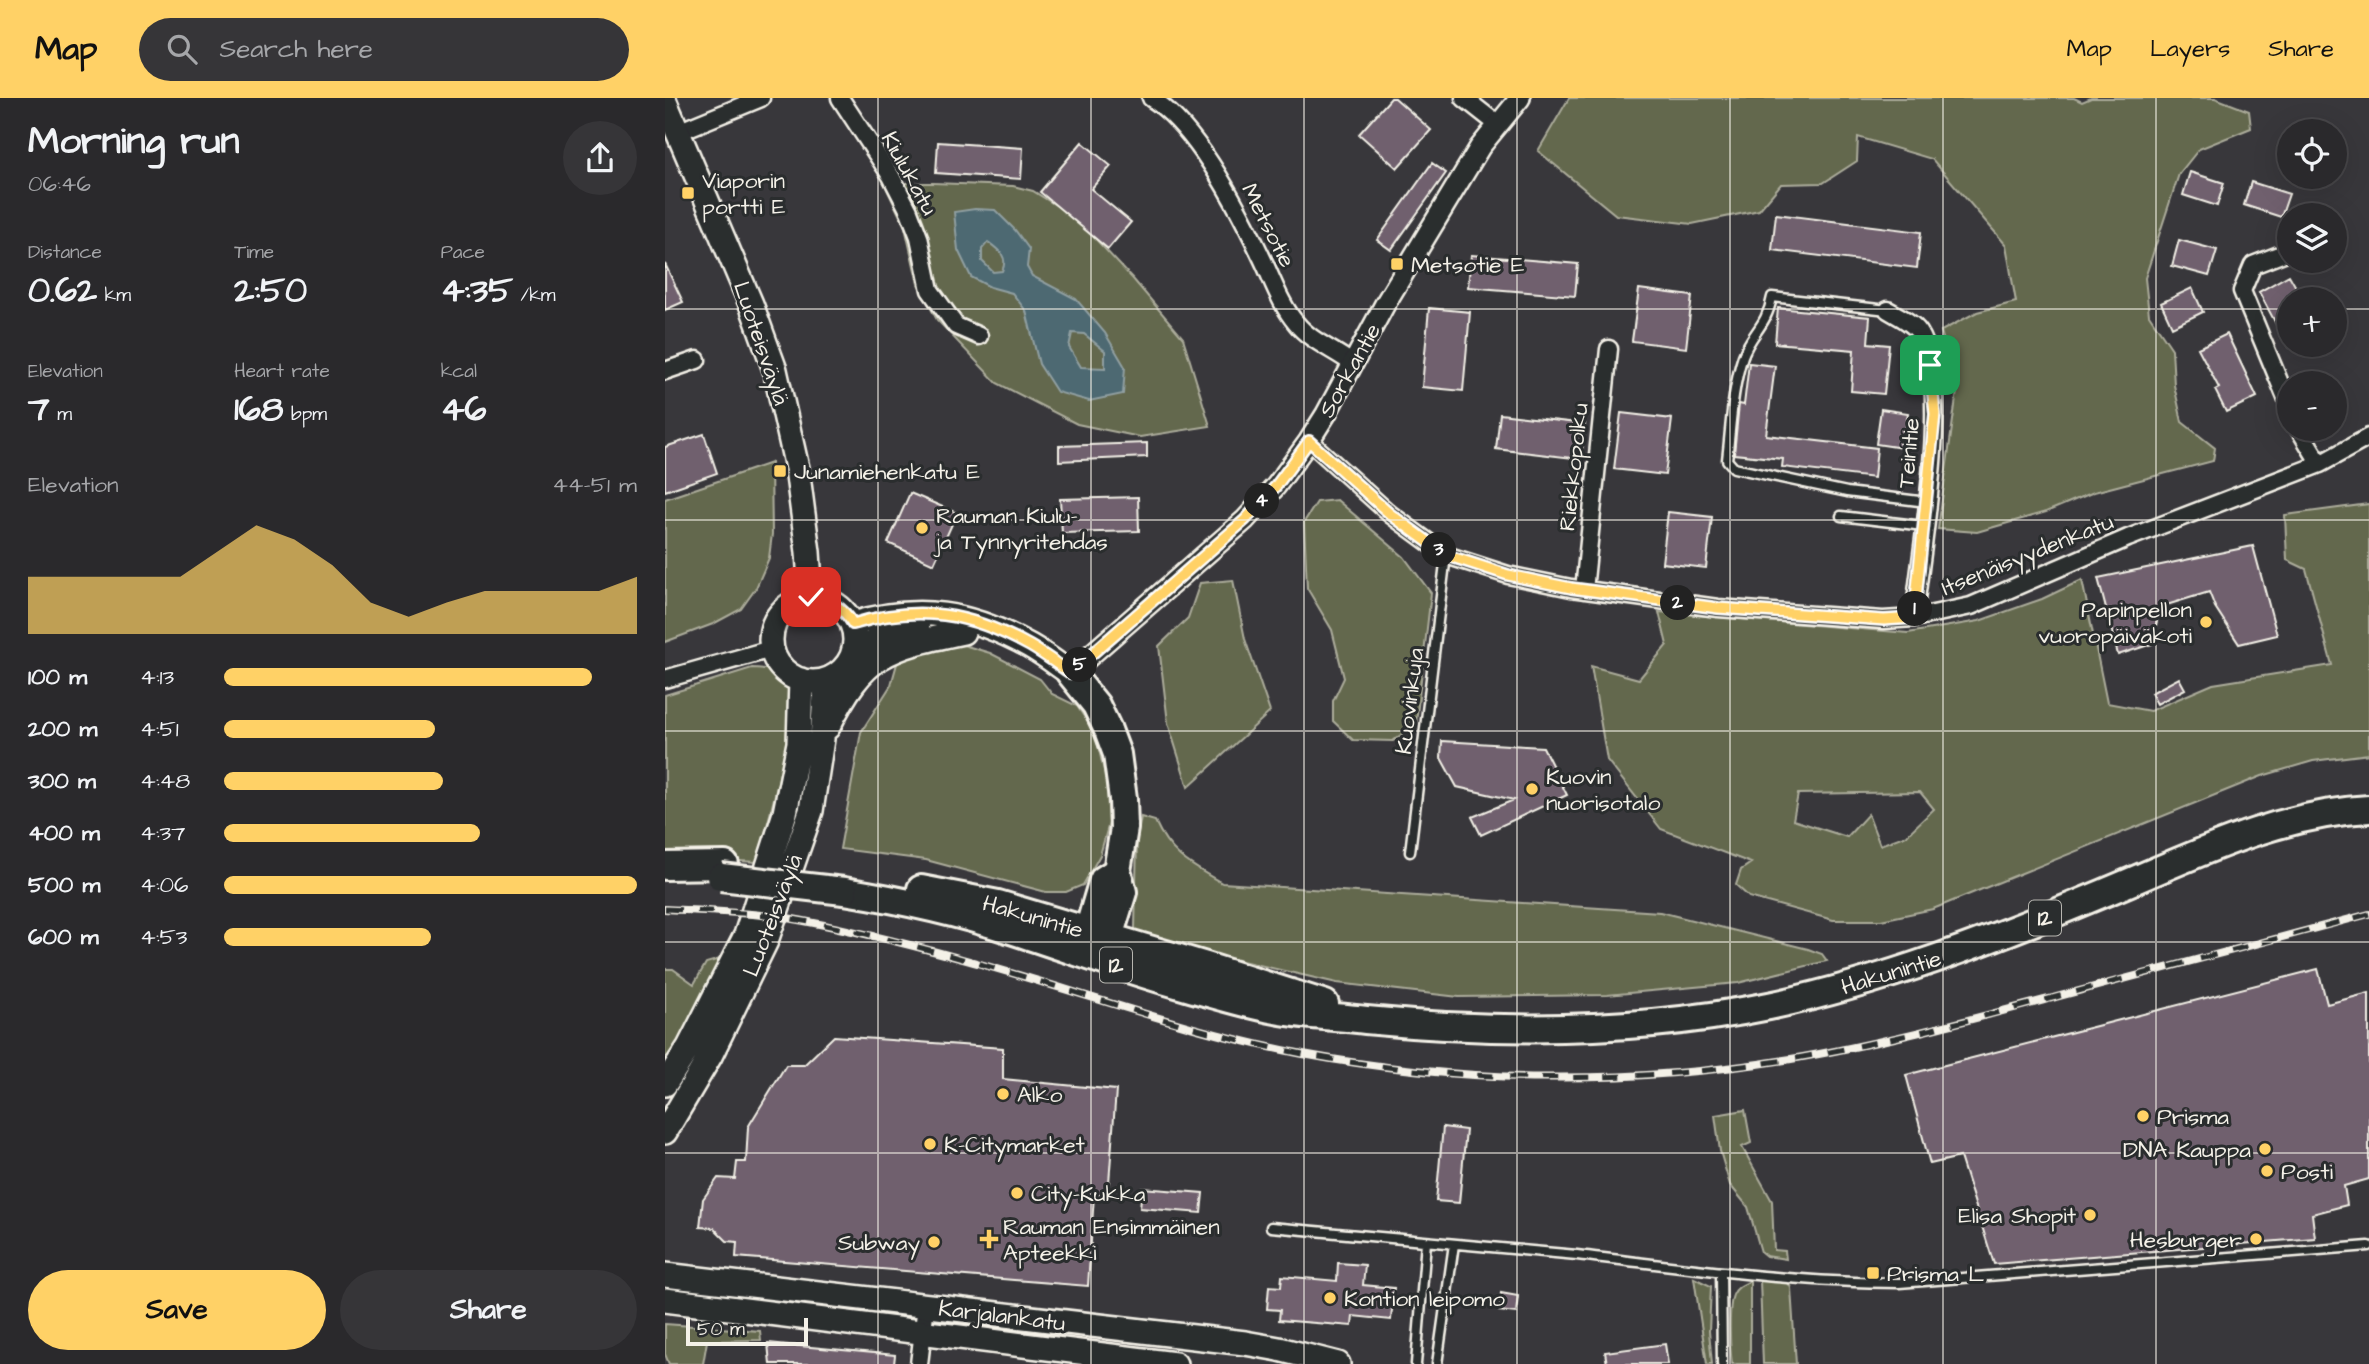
<!DOCTYPE html>
<html lang="en">
<head>
<meta charset="utf-8">
<style>
	body { margin:0; font-family:"Architects Daughter",sans-serif; background:#363538; color:#f1f3f6; height:100vh; display:flex; flex-direction:column; font-size:26px; white-space:nowrap }
	* { box-sizing:border-box; margin:0 }
	p { font-size:23px; color:#a5a6a9 }
	.icon { flex:none; width:38px; height:38px; fill:none; stroke:currentColor; stroke-width:2; stroke-linecap:round; stroke-linejoin:round }
	.map { position:relative; flex:1; overflow:hidden }
	.sheet { display:flex; flex-direction:column; background:#2a292c; width:665px }
	.sheet>* { flex:none }
	.buttons { position:absolute; left:1612px; top:21px; display:grid; gap:14px }
	.buttons a { display:grid; place-items:center; width:70px; height:70px; border-radius:50%; background:#2a292c; box-shadow:0 7px 28px #0002,0 0 0 2px #464548; font-size:35px }
	.scale { position:absolute; left:21px; bottom:18px; width:122px; box-sizing:border-box; padding-left:7px; border:4px solid #f4f1e8; border-top:0; font-size:19px; line-height:24px; white-space:nowrap; color:#f4f1e8; -webkit-text-stroke:5px #2a2d2e; paint-order:stroke }
	.pin { position:absolute; display:grid; place-items:center; width:60px; height:60px; color:#fff; margin:-30px; border-radius:14px; box-shadow:0 4px 10px #0006 }
	.km { position:absolute; width:35px; height:35px; margin:-18px; border-radius:50%; background:#222; color:#fff; font-size:19px; line-height:35px; text-align:center }
	.round { display:grid; place-items:center; flex:none; width:74px; height:74px; border-radius:37px; background:#363538 }
	.summary { display:flex; align-items:center; justify-content:space-between; height:119px; padding:0 28px }
	h1 { font-size:38px; font-weight:800; line-height:52px }
	.figures { display:grid; grid-template-columns:repeat(3,1fr); gap:10px; height:119px; padding:7px 28px }
	.figures div { display:grid; align-content:center }
	.figures b { font-size:35px; font-weight:800 }
	.figures small { font-size:19px; font-weight:400 }
	.figures p { font-size:19px }
	.chart { height:196px; padding:14px 28px }
	.chart p { display:flex; justify-content:space-between }
	.chart svg { width:100%; height:126px; margin-top:7px; fill:#ffd166; opacity:.7 }
	.button { display:flex; gap:14px; margin-top:auto; padding:14px 28px }
	.button a { flex:1; height:80px; border-radius:42px; background:#ffd166; color:#111; font-size:28px; font-weight:800; line-height:80px; text-align:center }
	.button a+a { background:#363538; color:#f1f3f6 }
	ul { padding:0 28px; list-style:none; font-size:23px }
	li { display:grid; grid-template-columns:112px 84px 1fr; align-items:center; height:52px }
	li i { height:18px; border-radius:9px; background:#ffd166 }
	header { display:flex; align-items:center; gap:42px; box-sizing:border-box; height:98px; padding:0 35px; background:#ffd166; color:#111 }
	header strong { font-size:33px }
	nav { display:flex; gap:38px; margin-inline-start:auto; font-size:24px }
	.search { width:490px; height:63px; background:#363538; display:flex; align-items:center; gap:18px; box-sizing:border-box; padding:0 24px; border-radius:38px; color:#a5a6a9; font-size:26px }
	main { display:flex; flex:1; min-height:0 }
	.map>svg:first-child { display:block }
	.green { fill:#63684e; stroke:#acac9b; stroke-width:2; fill-rule:evenodd }
	.water { fill:#4d6972; stroke:#909fa1; stroke-width:2; fill-rule:evenodd }
	.building { fill:#70616e; stroke:#f4f1e8; stroke-width:2 }
	.lines { fill:none; stroke-linecap:round; stroke-linejoin:round }
	.service-casing { stroke:#f4f1e8; stroke-width:13 }
	.minor-casing { stroke:#f4f1e8; stroke-width:21 }
	.tertiary-casing { stroke:#f4f1e8; stroke-width:24 }
	.secondary-casing { stroke:#f4f1e8; stroke-width:28 }
	.trunk-casing { stroke:#f4f1e8; stroke-width:32 }
	.service { stroke:#2a2d2e; stroke-width:8 }
	.minor { stroke:#2a2d2e; stroke-width:16 }
	.tertiary { stroke:#2a2d2e; stroke-width:19 }
	.secondary { stroke:#2a2d2e; stroke-width:23 }
	.trunk { stroke:#2a2d2e; stroke-width:26 }
	.rail-casing { stroke:#f4f1e8; stroke-width:8 }
	.rail { stroke:#2a2d2e; stroke-width:5; stroke-dasharray:16; stroke-linecap:butt }
	.trunk-bridge-casing { stroke:#f4f1e8; stroke-width:32; stroke-linecap:butt }
	.trunk-bridge { stroke:#2a2d2e; stroke-width:26 }
	.route-casing { stroke:#fff; stroke-width:14 }
	.route { stroke:#ffd166; stroke-width:9 }
	.grid { fill:none; stroke:#f4f1e8; stroke-width:2; stroke-opacity:0.55 }
	.poi-dot { fill:#ffd166; stroke:#2a2d2e; stroke-width:2.5 }
	.labels { text-anchor:middle; stroke-width:6; stroke-linejoin:round; paint-order:stroke }
	.shield { fill:#2a2d2e; stroke:#b7b6b0; stroke-width:2 }
	.shield-label { font-size:21px; font-weight:bold; fill:#f4f1e8 }
	.street-label { font-size:23px; fill:#f4f1e8; stroke:#2a2d2e }
	.poi-label { font-size:23px; fill:#f4f1e8; stroke:#2a2d2e; text-anchor:start }
</style>
</head>
<body>
<header>
<strong>Map</strong>
<div class="search"><svg class="icon" aria-label="search" viewBox="0 0 24 24"><circle cx="10" cy="10" r="6"/><path d="M15 15l6 6"/></svg>Search here</div>
<nav><a>Map</a><a>Layers</a><a>Share</a></nav>
</header>
<main>
<section class="sheet">
<div class="summary"><div><h1>Morning run</h1><p>06:46</p></div><a class="round"><svg class="icon" aria-label="share" viewBox="0 0 24 24"><path d="M12 15V3M7 8l5-5 5 5M5 13v7h14v-7"/></svg></a></div>
<div class="figures">
<div><p>Distance</p><b>0.62<small> km</small></b></div>
<div><p>Time</p><b>2:50</b></div>
<div><p>Pace</p><b>4:35<small> /km</small></b></div>
</div>
<div class="figures">
<div><p>Elevation</p><b>7<small> m</small></b></div>
<div><p>Heart rate</p><b>168<small> bpm</small></b></div>
<div><p>kcal</p><b>46</b></div>
</div>
<div class="chart"><p><span>Elevation</span>44–51 m</p>
<svg viewBox="0 0 160 44" preserveAspectRatio="none"><path d="M0 44V24L10 24L20 24L30 24L40 24L50 15L60 6L70 11L80 20L90 33L100 38L110 33L120 29L130 29L140 29L150 29L160 24V44z"/></svg>
</div>
<ul>
<li><b>100 m</b>4:13<i style="width:89%"></i></li>
<li><b>200 m</b>4:51<i style="width:51%"></i></li>
<li><b>300 m</b>4:48<i style="width:53%"></i></li>
<li><b>400 m</b>4:37<i style="width:62%"></i></li>
<li><b>500 m</b>4:06<i style="width:100%"></i></li>
<li><b>600 m</b>4:53<i style="width:50%"></i></li>
</ul>
<div class="button"><a>Save</a><a>Share</a></div>
</section>
<div class="map">
<svg width="1704" height="1266" viewBox="0 0 1704 1266">
	<rect width="100%" height="100%" fill="#38373b"/>
	<filter id="ink" filterUnits="userSpaceOnUse"><feTurbulence type="fractalNoise" baseFrequency=".0143" numOctaves="2"/><feDisplacementMap in="SourceGraphic" scale="14" xChannelSelector="R" yChannelSelector="G"/><feConvolveMatrix kernelMatrix="1 2 1 2 8 2 1 2 1" color-interpolation-filters="sRGB"/></filter>
	<g filter="url(#ink)">
		<path class="green" d="M904 0H1409L1417 4 1426 0H1550L1584 13 1586 30 1534 51 1514 76 1480 180 1484 217 1507 251 1509 287 1517 324 1550 350 1548 363 1429 394 1381 414 1312 434 1273 431 1292 293 1276 233 1312 214 1351 204 1341 147 1267 61 1193 39 1192 63 1158 85 1116 86 1094 112 1027 126 951 117 873 53Z
			M219 85H268L348 88 368 93 411 120 468 181 518 240 545 328 475 339 412 326 332 285 272 222 253 186 240 129Z
			M106 365 107 436 104 460 91 490 76 511 48 526 0 544V401Z
			M672 402 739 459 766 495 751 625 728 643 688 642 668 623V603L679 580 667 532 642 490 639 424 652 404Z
			M1704 406V656L1648 663 1597 678 1268 811 1216 822H1168L1084 799 1071 787 1076 772 1086 765 996 731 942 662 926 568 974 581 1002 547 994 514 1243 535 1314 523 1377 501 1417 482 1442 605 1485 613 1548 586 1667 567 1641 471 1622 462 1620 417ZM1255 694 1269 711 1242 737 1215 747 1203 716 1182 739 1128 722 1133 696Z
			M568 482 580 541 605 614 523 689 503 625 494 548 523 520 535 485Z
			M295 546 325 555 375 581 387 596 412 608 430 635 441 681 444 725 435 757 418 787 401 794H381L261 762 175 751 196 634 226 587 233 562 251 552Z
			M87 570C102 570 117 573 123 588 135 615 101 732 92 764L0 759V597Z
			M476 719 490 723C505 757 526 767 557 785L995 814 1143 851 1157 856 1162 863 1073 885 942 897 794 899 672 885 542 855 470 832 472 740Z
			M58 860 15 944 0 966V871H8L29 886 41 865Z
			M1080 1012 1086 1045 1077 1049 1107 1103 1109 1152 1120 1153 1121 1161 1101 1158 1096 1154 1083 1109 1065 1087 1055 1053 1050 1017Z
			M1029 1180 1046 1188 1044 1233 1047 1266H1042Z
			M1095 1182 1123 1184 1126 1190 1131 1266H1098Z
			M1085 1183V1266H1067C1065 1251 1063 1210 1068 1197 1071 1189 1079 1186 1085 1183Z
			M0 1226 95 1233 96 1242 42 1243 38 1266H4L0 1256Z"/>
		<path class="water" d="M310 111 330 112 350 132 364 151 362 169 367 178 411 201 440 235 460 269 458 296 424 303 392 294 374 266 361 213 347 195 325 189 306 179 293 152 289 114ZM323 144C334 152 344 159 337 173L328 174 317 163V151ZM407 235 419 236 440 253V270L416 269 404 249Z"/>
		<path class="building" d="M726 0H730L766 32 732 70 694 36Z
			M273 44 358 50 356 81 271 75Z
			M417 44 446 68 426 91 466 124 443 151 375 94Z
			M767 65 781 75 726 152 712 142Z
			M1525 74 1559 85 1552 108 1518 97Z
			M1586 84 1624 96 1616 119 1579 107Z
			M1111 116 1256 134 1252 170 1107 152Z
			M1514 142 1552 152 1544 178 1507 168Z
			M806 157 913 166 910 198 803 189Z
			M0 166 18 204 0 212Z
			M1624 177 1636 198 1624 201V250L1594 194Z
			M1527 190 1538 214 1507 229 1496 205Z
			M974 191 1027 198 1021 250 967 243Z
			M764 210 805 214 798 293 757 289Z
			M1113 210 1205 219 1203 245 1224 247 1219 296 1186 293 1189 252 1110 245Z
			M1562 236 1592 299 1561 314 1550 292 1554 290 1533 250Z
			M1084 265 1110 268 1101 337 1212 350 1209 380 1117 369 1118 361 1069 356 1074 306 1079 307Z
			M1216 311 1243 315 1238 350 1211 346Z
			M956 315 1007 321 1000 377 949 371Z
			M835 316 920 326 916 361 831 351Z
			M39 336 52 375 0 393V349Z
			M482 345V359L394 363V348Z
			M245 395 292 415 269 466 223 445Z
			M473 399 474 433 397 435 395 401Z
			M1003 414 1047 419 1041 470 997 465Z
			M1588 448 1612 537 1574 546 1550 509 1544 494 1495 509 1487 546 1453 557 1433 480Z
			M1514 580 1520 591 1492 606 1486 595Z
			M777 643 878 649 902 697 816 737 807 719 849 702 792 689 776 660Z
			M1653 871 1662 906 1704 895V1081L1679 1088 1682 1107 1647 1116 1650 1140 1329 1166 1295 1059 1265 1066 1241 977Z
			M169 938 338 950V981L451 992 443 1098 429 1097 423 1188 71 1159 72 1144 62 1143 49 1130 35 1129 38 1101 53 1080 70 1081 72 1064H81L83 1029 121 967H139Z
			M778 1029 801 1032 794 1105 771 1103Z
			M477 1090 538 1095 536 1115 475 1110Z
			M673 1165 700 1167 698 1187 729 1190 726 1222 688 1218 687 1228 614 1222 615 1212 602 1211 604 1188 616 1189 617 1178 672 1183Z
			M836 1195 853 1198 851 1215 834 1213Z
			M103 1245 230 1257 229 1266H105Z
			M1000 1246 1003 1266H942L940 1254Z"/>
		<g class="lines">
			<defs>
				<path id="service" d="M1223 212 1107 199C1102 228 1086 235 1078 258 1067 291 1066 328 1062 362L1069 370 1182 394 1262 404
					M1176 418 1259 428
					M745 754 781 457
					M606 1129C708 1139 810 1147 912 1157 1019 1169 1127 1185 1234 1185L1704 1148
					M1056 1174 1057 1266
					M751 1266 761 1144
					M772 1266 789 1146"/>
				<path id="minor" d="M175 0 226 78 244 113 254 139 265 192 291 228 314 238
					M486 0C532 29 573 109 596 158 607 180 615 206 631 225 645 243 670 252 688 266
					M799 0 832 26
					M13 34 96 0
					M1624 153 1588 167 1577 193 1624 307
					M1223 212C1233 218 1247 224 1254 234 1288 286 1255 455 1249 520
					M0 273 32 262
					M1634 331 1655 366
					M644 343 725 416 781 457 843 477 906 490 1053 510 1218 522 1249 520 1306 508 1463 440 1655 366 1704 339
					M919 492 944 251
					M0 581 106 551
					M254 1266 261 1207"/>
				<path id="tertiary" d="M405 575 580 422 611 388 644 343 661 316 720 206 815 49 855 0"/>
				<path id="secondary" d="M0 4 86 206 110 272 132 370 143 454 146 499
					M106 542a42 42 0 1 1 84 0a42 42 0 1 1-84 0Z
					M188 526C254 506 305 515 365 548 379 556 392 566 405 575
					M189 555C209 543 228 530 253 531
					M163 629C199 555 222 550 298 534
					M0 986 24 949 81 837 120 715 134 645 136 582
					M0 1034 45 958 101 843 146 713 157 641 161 583
					M0 1177 580 1245 614 1251 673 1266
					M0 1202 510 1266"/>
				<path id="trunk" d="M405 575 431 607 443 632 452 656 458 701 459 730 452 773 458 794 444 839 432 852
					M0 768 60 767
					M256 791 333 806 541 868 660 906
					M179 793C236 802 294 815 349 833 407 852 464 873 522 889 555 898 589 909 622 914 648 918 675 919 701 922 834 935 972 935 1104 908 1218 884 1326 842 1434 797 1522 761 1608 716 1704 711
					M424 849 423 833 438 782 452 773"/>
			</defs>
			<use href="#service" class="service-casing"/>
			<use href="#minor" class="minor-casing"/>
			<use href="#tertiary" class="tertiary-casing"/>
			<use href="#secondary" class="secondary-casing"/>
			<use href="#trunk" class="trunk-casing"/>
			<use href="#service" class="service"/>
			<use href="#minor" class="minor"/>
			<use href="#tertiary" class="tertiary"/>
			<use href="#secondary" class="secondary"/>
			<use href="#trunk" class="trunk"/>
			<defs>
				<path id="rail" d="M0 811C41 813 82 814 122 820 182 830 243 846 301 862 414 893 523 934 638 956 798 986 967 987 1126 961 1215 946 1304 922 1391 899 1495 871 1600 844 1704 816"/>
			</defs>
			<use href="#rail" class="rail-casing"/>
			<use href="#rail" class="rail"/>
			<defs>
				<path id="trunk-bridge" d="M56 779 179 793"/>
			</defs>
			<use href="#trunk-bridge" class="trunk-bridge-casing"/>
			<use href="#trunk-bridge" class="trunk-bridge"/>
		</g>
	</g>
	<g class="lines" filter="url(#ink)">
		<defs>
			<path id="route" d="M146 499C166 503 177 508 188 526 254 506 306 515 365 548 379 556 392 566 405 575L580 422 611 388 644 343 725 416 781 457 843 477 906 490 1053 510 1219 522 1249 520 1270 316 1265 267"/>
		</defs>
		<use href="#route" class="route-casing"/>
		<use href="#route" class="route"/>
	</g>
	<path class="grid" d="M213 0V1266M426 0V1266M639 0V1266M852 0V1266M1065 0V1266M1278 0V1266M1491 0V1266M0 211H1624M1670 211H1704M0 422H1704M0 633H1704M0 844H1704M0 1055H1704"/>
	<g class="poi-dot">
		<rect x="16" y="88" width="14" height="14" rx="3.5"/>
		<rect x="725" y="159" width="14" height="14" rx="3.5"/>
		<rect x="108" y="366" width="14" height="14" rx="3.5"/>
		<circle cx="257" cy="430" r="7"/>
		<circle cx="1541" cy="524" r="7"/>
		<circle cx="867" cy="691" r="7"/>
		<circle cx="338" cy="996" r="7"/>
		<circle cx="1478" cy="1018" r="7"/>
		<circle cx="265" cy="1046" r="7"/>
		<circle cx="1600" cy="1051" r="7"/>
		<circle cx="1602" cy="1073" r="7"/>
		<circle cx="352" cy="1095" r="7"/>
		<circle cx="1425" cy="1117" r="7"/>
		<path d="M320.5 1130.5h7v7h7v7h-7v7h-7v-7h-7v-7h7z"/>
		<circle cx="1591" cy="1141" r="7"/>
		<circle cx="269" cy="1144" r="7"/>
		<rect x="1201" y="1168" width="14" height="14" rx="3.5"/>
		<circle cx="665" cy="1200" r="7"/>
	</g>
	<g class="labels">
		<g class="shield">
			<rect x="1364" y="802.5" width="32" height="35" rx="5"/>
			<rect x="435" y="849.5" width="32" height="35" rx="5"/>
		</g>
		<g class="shield-label">
			<text x="1380" y="827">12</text>
			<text x="451" y="874">12</text>
		</g>
		<g class="street-label">
			<text transform="translate(245 75) rotate(61)" y="8">Kiulukatu</text>
			<text transform="translate(604 127) rotate(63)" y="8">Metsotie</text>
			<text transform="translate(97 245) rotate(71)" y="8">Luoteisväylä</text>
			<text transform="translate(684 272) rotate(-61)" y="8">Sorkantie</text>
			<text transform="translate(1243 355) rotate(-85)" y="8">Teinitie</text>
			<text transform="translate(908 369) rotate(-84)" y="8">Riekkopolku</text>
			<text transform="translate(1362 456) rotate(-22)" y="8">Itsenäisyydenkatu</text>
			<text transform="translate(744 603) rotate(-83)" y="8">Kuovinkuja</text>
			<text transform="translate(107 817) rotate(-69)" y="8">Luoteisväylä</text>
			<text transform="translate(368 818) rotate(16)" y="8">Hakunintie</text>
			<text transform="translate(1226 874) rotate(-17)" y="8">Hakunintie</text>
			<text transform="translate(337 1217) rotate(7)" y="8">Karjalankatu</text>
		</g>
		<g class="poi-label">
			<text x="37" y="90">Viaporin<tspan x="37" dy="26">portti E</tspan></text>
			<text x="746" y="174">Metsotie E</text>
			<text x="129" y="381">Junamiehenkatu E</text>
			<text x="271" y="425">Rauman Kiulu-<tspan x="271" dy="26">ja Tynnyritehdas</tspan></text>
			<text x="1527" y="519" text-anchor="end">Papinpellon<tspan x="1527" dy="26">vuoropäiväkoti</tspan></text>
			<text x="881" y="686">Kuovin<tspan x="881" dy="26">nuorisotalo</tspan></text>
			<text x="352" y="1004">Alko</text>
			<text x="1492" y="1026">Prisma</text>
			<text x="279" y="1054">K-Citymarket</text>
			<text x="1586" y="1059" text-anchor="end">DNA Kauppa</text>
			<text x="1616" y="1081">Posti</text>
			<text x="366" y="1103">City-Kukka</text>
			<text x="1411" y="1125" text-anchor="end">Elisa Shopit</text>
			<text x="338" y="1136">Rauman Ensimmäinen<tspan x="338" dy="26">Apteekki</tspan></text>
			<text x="1577" y="1149" text-anchor="end">Hesburger</text>
			<text x="255" y="1152" text-anchor="end">Subway</text>
			<text x="1222" y="1183">Prisma L</text>
			<text x="679" y="1208">Kontion leipomo</text>
		</g>
	</g>
</svg>
<div class="buttons">
<a><svg class="icon" aria-label="locate" viewBox="0 0 24 24"><circle cx="12" cy="12" r="6"/><path d="M12 2v4M12 18v4M2 12h4M18 12h4"/></svg></a>
<a><svg class="icon" aria-label="layers" viewBox="0 0 24 24"><path d="M12 4l9 5-9 5-9-5zM3 14l9 5 9-5"/></svg></a>
<a>+</a>
<a>−</a>
</div>
<div class="scale">50 m</div>
<div class="pin" style="left:1265px;top:267px;background:#1e9e55"><svg class="icon" aria-label="arrive" viewBox="0 0 24 24"><path d="M6 21V4h12l-3 4 3 4H6"/></svg></div>
<div class="pin" style="left:146px;top:499px;background:#d93025"><svg class="icon" aria-label="check" viewBox="0 0 24 24"><path d="M5 12l5 5 9-10"/></svg></div>
<b class="km" style="left:1250px;top:511px">1</b>
<b class="km" style="left:1013px;top:505px">2</b>
<b class="km" style="left:774px;top:452px">3</b>
<b class="km" style="left:597px;top:403px">4</b>
<b class="km" style="left:415px;top:567px">5</b>
</div>
</main>
</body>
</html>
